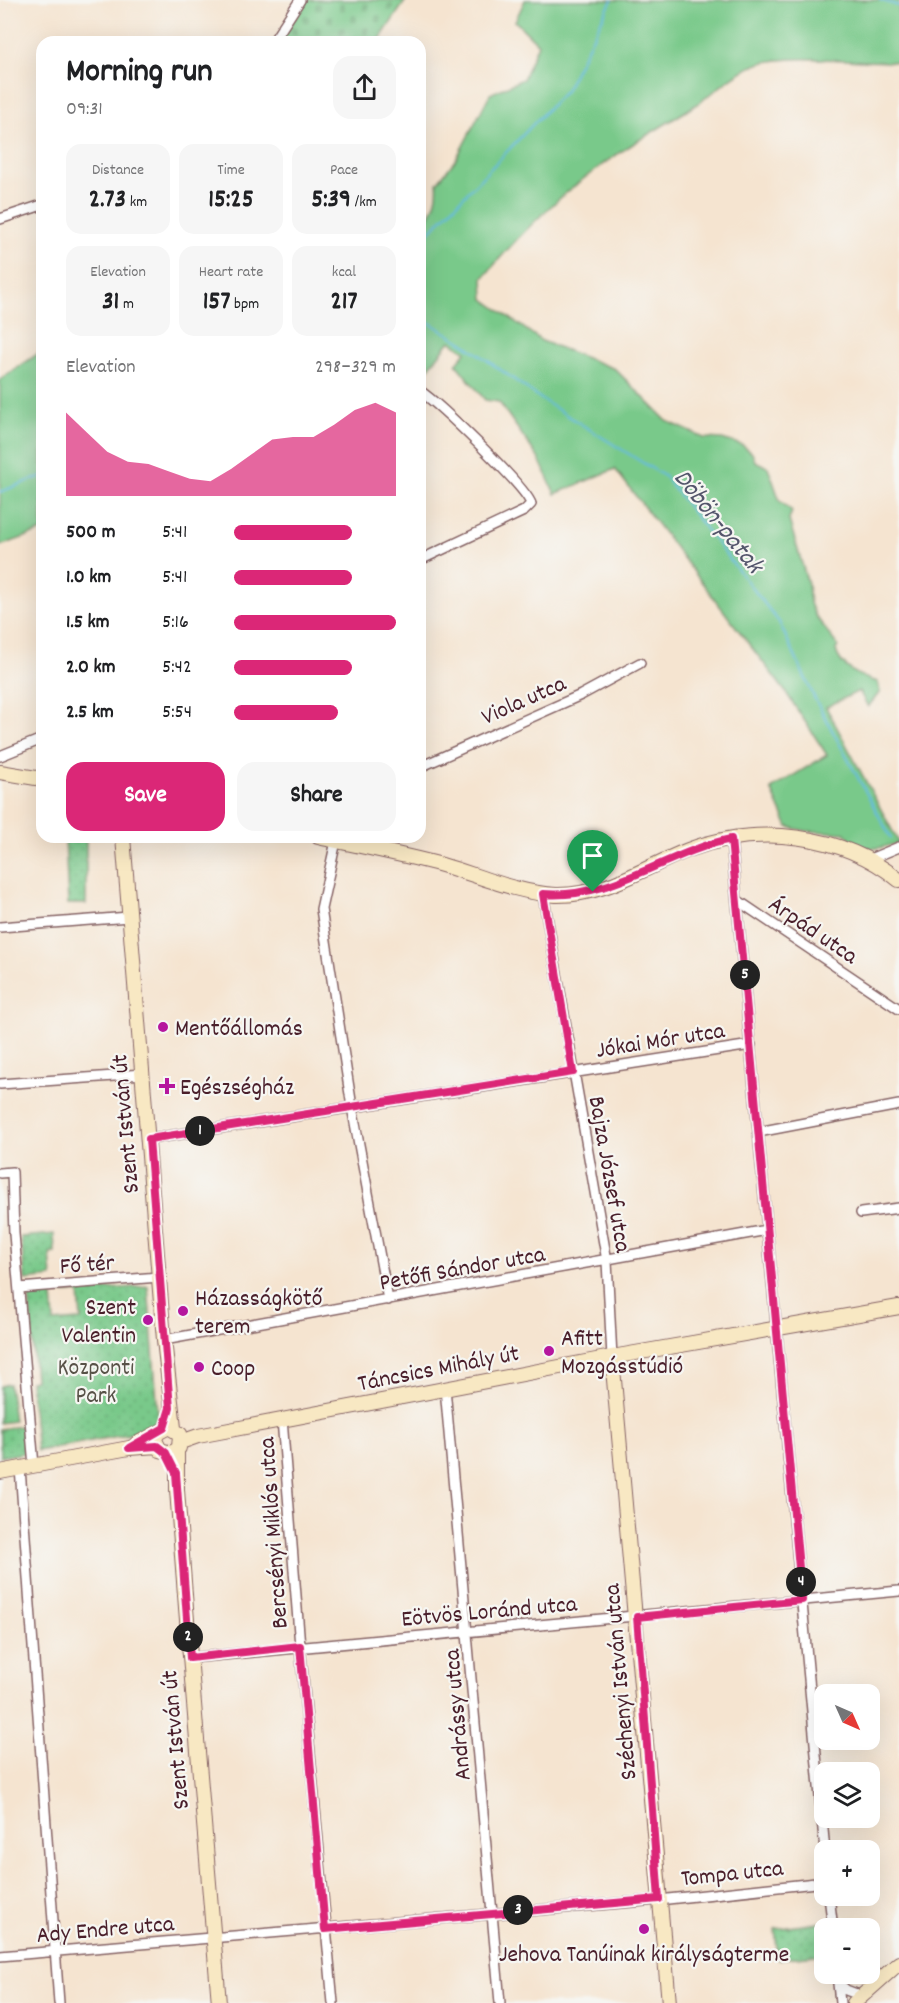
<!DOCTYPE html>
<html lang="en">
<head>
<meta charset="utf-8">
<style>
	body { margin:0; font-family:Dekko,sans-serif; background:#f6f6f6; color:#202124; height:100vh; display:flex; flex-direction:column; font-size:22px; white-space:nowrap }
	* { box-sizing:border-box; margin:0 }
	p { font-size:20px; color:#757577 }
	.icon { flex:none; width:33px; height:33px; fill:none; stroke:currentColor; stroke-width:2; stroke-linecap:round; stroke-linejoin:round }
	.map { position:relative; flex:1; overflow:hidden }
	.drawer { position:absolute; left:36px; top:36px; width:390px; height:807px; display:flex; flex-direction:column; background:#fff; border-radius:18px; box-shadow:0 6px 24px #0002 }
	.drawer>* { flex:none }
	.needle { width:39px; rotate:135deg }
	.fabs { position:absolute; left:814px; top:1684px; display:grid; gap:12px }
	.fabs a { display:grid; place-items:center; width:66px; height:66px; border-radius:12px; background:#fff; box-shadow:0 6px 24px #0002; font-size:30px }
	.pin { position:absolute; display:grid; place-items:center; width:51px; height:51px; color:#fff; margin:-62px -26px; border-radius:50% 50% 50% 0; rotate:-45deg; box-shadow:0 0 6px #0007 }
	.pin .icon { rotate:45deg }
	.km { position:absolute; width:30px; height:30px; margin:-15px; border-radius:50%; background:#222; color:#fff; font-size:16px; line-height:30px; text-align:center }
	.round { display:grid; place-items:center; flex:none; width:63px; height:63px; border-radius:18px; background:#f6f6f6 }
	.headline { display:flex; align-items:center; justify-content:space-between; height:102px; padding:0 30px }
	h1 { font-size:33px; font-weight:700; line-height:45px }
	.stats { display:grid; grid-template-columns:repeat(3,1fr); gap:9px; height:102px; padding:6px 30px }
	.stats div { display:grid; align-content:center; border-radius:15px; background:#f6f6f6; text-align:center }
	.stats b { font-size:26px; font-weight:700 }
	.stats small { font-size:16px; font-weight:400 }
	.stats p { font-size:16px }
	.chart { height:168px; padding:12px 30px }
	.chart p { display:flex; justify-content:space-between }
	.chart svg { width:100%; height:108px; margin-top:6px; fill:#db2777; opacity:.7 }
	.action { display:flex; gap:12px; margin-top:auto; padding:12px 30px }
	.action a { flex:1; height:69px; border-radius:18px; background:#db2777; color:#fff; font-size:24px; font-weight:700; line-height:69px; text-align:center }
	.action a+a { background:#f6f6f6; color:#202124 }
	ul { padding:0 30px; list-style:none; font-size:20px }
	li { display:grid; grid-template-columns:96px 72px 1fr; align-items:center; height:45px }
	li i { height:15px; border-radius:8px; background:#db2777 }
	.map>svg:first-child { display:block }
	.grass { fill:#79c98a; stroke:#62745a; stroke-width:1.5 }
	.cemetery { fill:url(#cemetery-stones); stroke:#62745a; stroke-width:1.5 }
	.park { fill:url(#park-dots); stroke:#62745a; stroke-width:1.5; fill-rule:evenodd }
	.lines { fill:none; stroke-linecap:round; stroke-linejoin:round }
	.stream { stroke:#65bae1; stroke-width:2 }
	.street-casing { stroke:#866465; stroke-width:12 }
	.secondary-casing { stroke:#866465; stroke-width:16 }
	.street { stroke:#fff; stroke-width:9 }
	.secondary { stroke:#f8e8c3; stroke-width:14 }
	.route-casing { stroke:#fff; stroke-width:12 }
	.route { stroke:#db2777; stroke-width:8 }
	.poi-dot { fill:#b5179e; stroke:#f6f6f2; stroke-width:2 }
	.labels { text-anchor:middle; stroke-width:4.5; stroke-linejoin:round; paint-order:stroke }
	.street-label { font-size:24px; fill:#4a1f2b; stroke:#f6f6f2 }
	.poi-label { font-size:24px; fill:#4a1f2b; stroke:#f6f6f2; text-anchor:start }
	.park-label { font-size:24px; fill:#585248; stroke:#f6f6f2 }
	.water-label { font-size:26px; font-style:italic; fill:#53556b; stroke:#f6f6f2 }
</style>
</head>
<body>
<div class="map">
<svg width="899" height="2003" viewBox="0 0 899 2003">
	<defs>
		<pattern id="cemetery-stones" width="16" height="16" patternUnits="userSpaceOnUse" patternTransform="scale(1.5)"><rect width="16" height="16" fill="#79c98a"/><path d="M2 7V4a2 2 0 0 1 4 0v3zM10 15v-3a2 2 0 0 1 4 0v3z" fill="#6aac77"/></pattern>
		<pattern id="park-dots" width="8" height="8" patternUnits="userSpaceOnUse" patternTransform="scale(1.5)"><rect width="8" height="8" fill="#79c98a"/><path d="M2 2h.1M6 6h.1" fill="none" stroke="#6aac77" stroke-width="1.8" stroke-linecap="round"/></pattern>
	</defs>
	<rect width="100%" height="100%" fill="#f6f6f2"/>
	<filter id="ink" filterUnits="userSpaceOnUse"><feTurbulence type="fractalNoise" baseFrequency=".0167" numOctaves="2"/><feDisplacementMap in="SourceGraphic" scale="12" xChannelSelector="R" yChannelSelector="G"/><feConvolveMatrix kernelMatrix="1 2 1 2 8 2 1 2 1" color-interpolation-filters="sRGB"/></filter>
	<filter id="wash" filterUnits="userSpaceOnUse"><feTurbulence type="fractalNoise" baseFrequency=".008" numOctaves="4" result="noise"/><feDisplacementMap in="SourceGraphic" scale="24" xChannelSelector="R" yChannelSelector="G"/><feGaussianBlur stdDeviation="1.35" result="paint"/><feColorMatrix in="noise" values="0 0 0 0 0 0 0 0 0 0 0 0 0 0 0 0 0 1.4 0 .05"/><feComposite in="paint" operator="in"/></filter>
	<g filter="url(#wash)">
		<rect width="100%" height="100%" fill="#f5e4d0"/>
		<path class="grass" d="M525 0H899V62C861 63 792 53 758 64 734 72 715 93 694 106 662 127 628 145 598 168 555 199 517 237 483 278L484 299 542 341 615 369 667 421 704 438 722 439 742 445 752 453 755 461 768 467 780 501 792 511 789 520 808 584 810 603 815 615 838 646 836 650C839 667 862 678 878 682L880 692 868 707 859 691 826 707 899 843C873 850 864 854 845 833L806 831 788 827 771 789 827 755 785 691 615 469 555 494 539 459 499 402 485 400 456 364 466 352 450 341 420 379V226C432 217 439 198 437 183L456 159 490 94 523 79 538 44 515 21Z
			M42 351V531L0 546V380Z
			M9 1384 14 1421 0 1423V1386Z"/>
		<path class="cemetery" d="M306 0H406L378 42H279Z"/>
		<path class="park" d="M65 837H86V904H68Z
			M54 1234 55 1253 50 1254 52 1277 25 1280 21 1237Z
			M148 1286 158 1414 153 1426 145 1431 37 1451 30 1381 35 1380 29 1295ZM79 1292 81 1320 54 1322 52 1294Z
			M21 1426 24 1453 0 1457V1429Z
			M825 1922V1954L778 1959 775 1929Z"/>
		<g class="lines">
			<path class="stream" d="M880 0 899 6
				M420 242 565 91 612 0
				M420 317 463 343 544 401 664 476 779 622 815 699 891 838
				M0 492 42 476"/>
		</g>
	</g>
	<g filter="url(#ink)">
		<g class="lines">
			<defs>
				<path id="street" d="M273 42 300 0
					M0 219 42 205
					M420 391C438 403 527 488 531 504L524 511 420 560
					M0 756 42 739
					M420 767 581 695 640 663
					M731 839 825 1851
					M336 841 321 909 352 1107 388 1300
					M870 859 899 847
					M543 894 607 1261 612 1357
					M737 900 899 1009
					M0 927 129 917
					M0 1084 143 1074
					M758 1132 899 1105
					M149 1139 751 1045
					M0 1173 12 1172 14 1234 34 1466
					M861 1213 899 1208
					M19 1288 159 1277
					M164 1340 767 1230
					M445 1388 500 2003
					M282 1419 300 1646 333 2003
					M20 1468 59 2003
					M190 1658 899 1591
					M829 1896 833 1929
					M0 1956 668 1899 825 1882
					M837 1974 840 2003
					M838 1983 846 1990 862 1996"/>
				<path id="secondary" d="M0 772 42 779
					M123 837 164 1340 174 1428
					M318 837C359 846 401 854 442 865 480 876 517 893 556 895 606 896 644 867 688 850 757 824 842 833 899 880
					M612 1357 669 2003
					M181 1442 198 1436 612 1357 899 1307
					M136 1444 169 1427 180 1434 179 1448 172 1453 160 1450 155 1440 157 1434
					M177 1450V1490L186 1608 219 2003
					M0 1472 129 1448 157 1446
					M854 2003 899 1963"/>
			</defs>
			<use href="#street" class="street-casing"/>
			<use href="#secondary" class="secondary-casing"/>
			<use href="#street" class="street"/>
			<use href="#secondary" class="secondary"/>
		</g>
	</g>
	<g class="lines" filter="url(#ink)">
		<defs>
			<path id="route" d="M731 839 802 1600 637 1617 659 1899 325 1929 300 1646 190 1658 176 1473 166 1453 157 1446 129 1448 164 1428 170 1408 149 1139 573 1072 543 894C612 900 666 852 731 839Z"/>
		</defs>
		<use href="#route" class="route-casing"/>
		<use href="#route" class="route"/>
	</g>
	<g class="poi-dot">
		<circle cx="163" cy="1027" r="6"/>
		<path d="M164 1077h6v6h6v6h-6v6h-6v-6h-6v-6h6z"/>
		<circle cx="183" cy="1311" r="6"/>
		<circle cx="148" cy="1320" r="6"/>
		<circle cx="549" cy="1351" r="6"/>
		<circle cx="199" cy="1367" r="6"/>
		<circle cx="644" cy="1929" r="6"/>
	</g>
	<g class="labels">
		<g class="street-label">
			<text transform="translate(523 699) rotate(-24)" y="8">Viola utca</text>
			<text transform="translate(814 929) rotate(34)" y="8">Árpád utca</text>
			<text transform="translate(660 1039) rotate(-9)" y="8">Jókai Mór utca</text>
			<text transform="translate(124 1124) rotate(-95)" y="8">Szent István út</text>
			<text transform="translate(611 1174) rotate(80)" y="8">Bajza József utca</text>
			<text transform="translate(87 1263) rotate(-4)" y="8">Fő tér</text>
			<text transform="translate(462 1267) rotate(-10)" y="8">Petőfi Sándor utca</text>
			<text transform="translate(438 1367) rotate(-11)" y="8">Táncsics Mihály út</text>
			<text transform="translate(272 1533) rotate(-94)" y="8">Bercsényi Miklós utca</text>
			<text transform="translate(489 1610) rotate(-5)" y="8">Eötvös Loránd utca</text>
			<text transform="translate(619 1682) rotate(-95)" y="8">Széchenyi István utca</text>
			<text transform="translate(456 1715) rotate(-95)" y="8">Andrássy utca</text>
			<text transform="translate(174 1740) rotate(-95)" y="8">Szent István út</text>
			<text transform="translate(732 1872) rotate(-6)" y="8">Tompa utca</text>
			<text transform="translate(105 1928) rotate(-5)" y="8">Ady Endre utca</text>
		</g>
		<g class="poi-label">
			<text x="175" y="1035">Mentőállomás</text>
			<text x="180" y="1094">Egészségház</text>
			<text x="195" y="1305">Házasságkötő<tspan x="195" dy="28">terem</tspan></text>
			<text x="136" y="1314" text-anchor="end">Szent<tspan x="136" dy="28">Valentin</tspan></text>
			<text x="561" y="1345">Afitt<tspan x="561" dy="28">Mozgásstúdió</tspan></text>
			<text x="211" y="1375">Coop</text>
			<text x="644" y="1961" text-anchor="middle">Jehova Tanúinak királyságterme</text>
		</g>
		<g class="park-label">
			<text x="96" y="1374">Központi<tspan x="96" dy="28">Park</tspan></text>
		</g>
		<g class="water-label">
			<text transform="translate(720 520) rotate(51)" y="9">Döbön-patak</text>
		</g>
	</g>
</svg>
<div class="fabs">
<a><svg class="needle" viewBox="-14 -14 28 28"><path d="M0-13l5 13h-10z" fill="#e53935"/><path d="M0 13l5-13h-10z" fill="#757577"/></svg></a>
<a><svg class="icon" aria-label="layers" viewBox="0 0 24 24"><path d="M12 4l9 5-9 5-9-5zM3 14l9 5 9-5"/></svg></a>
<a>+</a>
<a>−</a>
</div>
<div class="pin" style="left:593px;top:892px;background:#1e9e55"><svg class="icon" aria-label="arrive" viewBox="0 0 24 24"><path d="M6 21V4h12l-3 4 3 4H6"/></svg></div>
<b class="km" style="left:200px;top:1131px">1</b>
<b class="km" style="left:188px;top:1637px">2</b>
<b class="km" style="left:518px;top:1910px">3</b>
<b class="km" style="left:801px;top:1582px">4</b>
<b class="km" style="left:745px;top:975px">5</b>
<section class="drawer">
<div class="headline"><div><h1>Morning run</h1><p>09:31</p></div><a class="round"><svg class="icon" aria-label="share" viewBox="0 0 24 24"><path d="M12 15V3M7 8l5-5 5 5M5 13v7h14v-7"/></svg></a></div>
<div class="stats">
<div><p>Distance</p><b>2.73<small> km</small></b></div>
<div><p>Time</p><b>15:25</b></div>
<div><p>Pace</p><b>5:39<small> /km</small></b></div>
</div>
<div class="stats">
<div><p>Elevation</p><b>31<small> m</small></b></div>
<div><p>Heart rate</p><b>157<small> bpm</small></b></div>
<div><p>kcal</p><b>217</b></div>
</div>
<div class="chart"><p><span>Elevation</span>298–329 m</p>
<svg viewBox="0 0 160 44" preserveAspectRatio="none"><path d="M0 44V10L10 18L20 26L30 30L40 31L50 34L60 37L70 38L80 33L90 27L100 21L110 20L120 20L130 15L140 9L150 6L160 10V44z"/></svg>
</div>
<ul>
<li><b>500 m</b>5:41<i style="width:73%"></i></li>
<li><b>1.0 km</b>5:41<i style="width:73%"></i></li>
<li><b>1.5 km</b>5:16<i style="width:100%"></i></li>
<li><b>2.0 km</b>5:42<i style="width:73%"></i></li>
<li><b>2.5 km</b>5:54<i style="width:64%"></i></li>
</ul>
<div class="action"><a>Save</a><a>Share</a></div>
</section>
</div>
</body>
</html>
